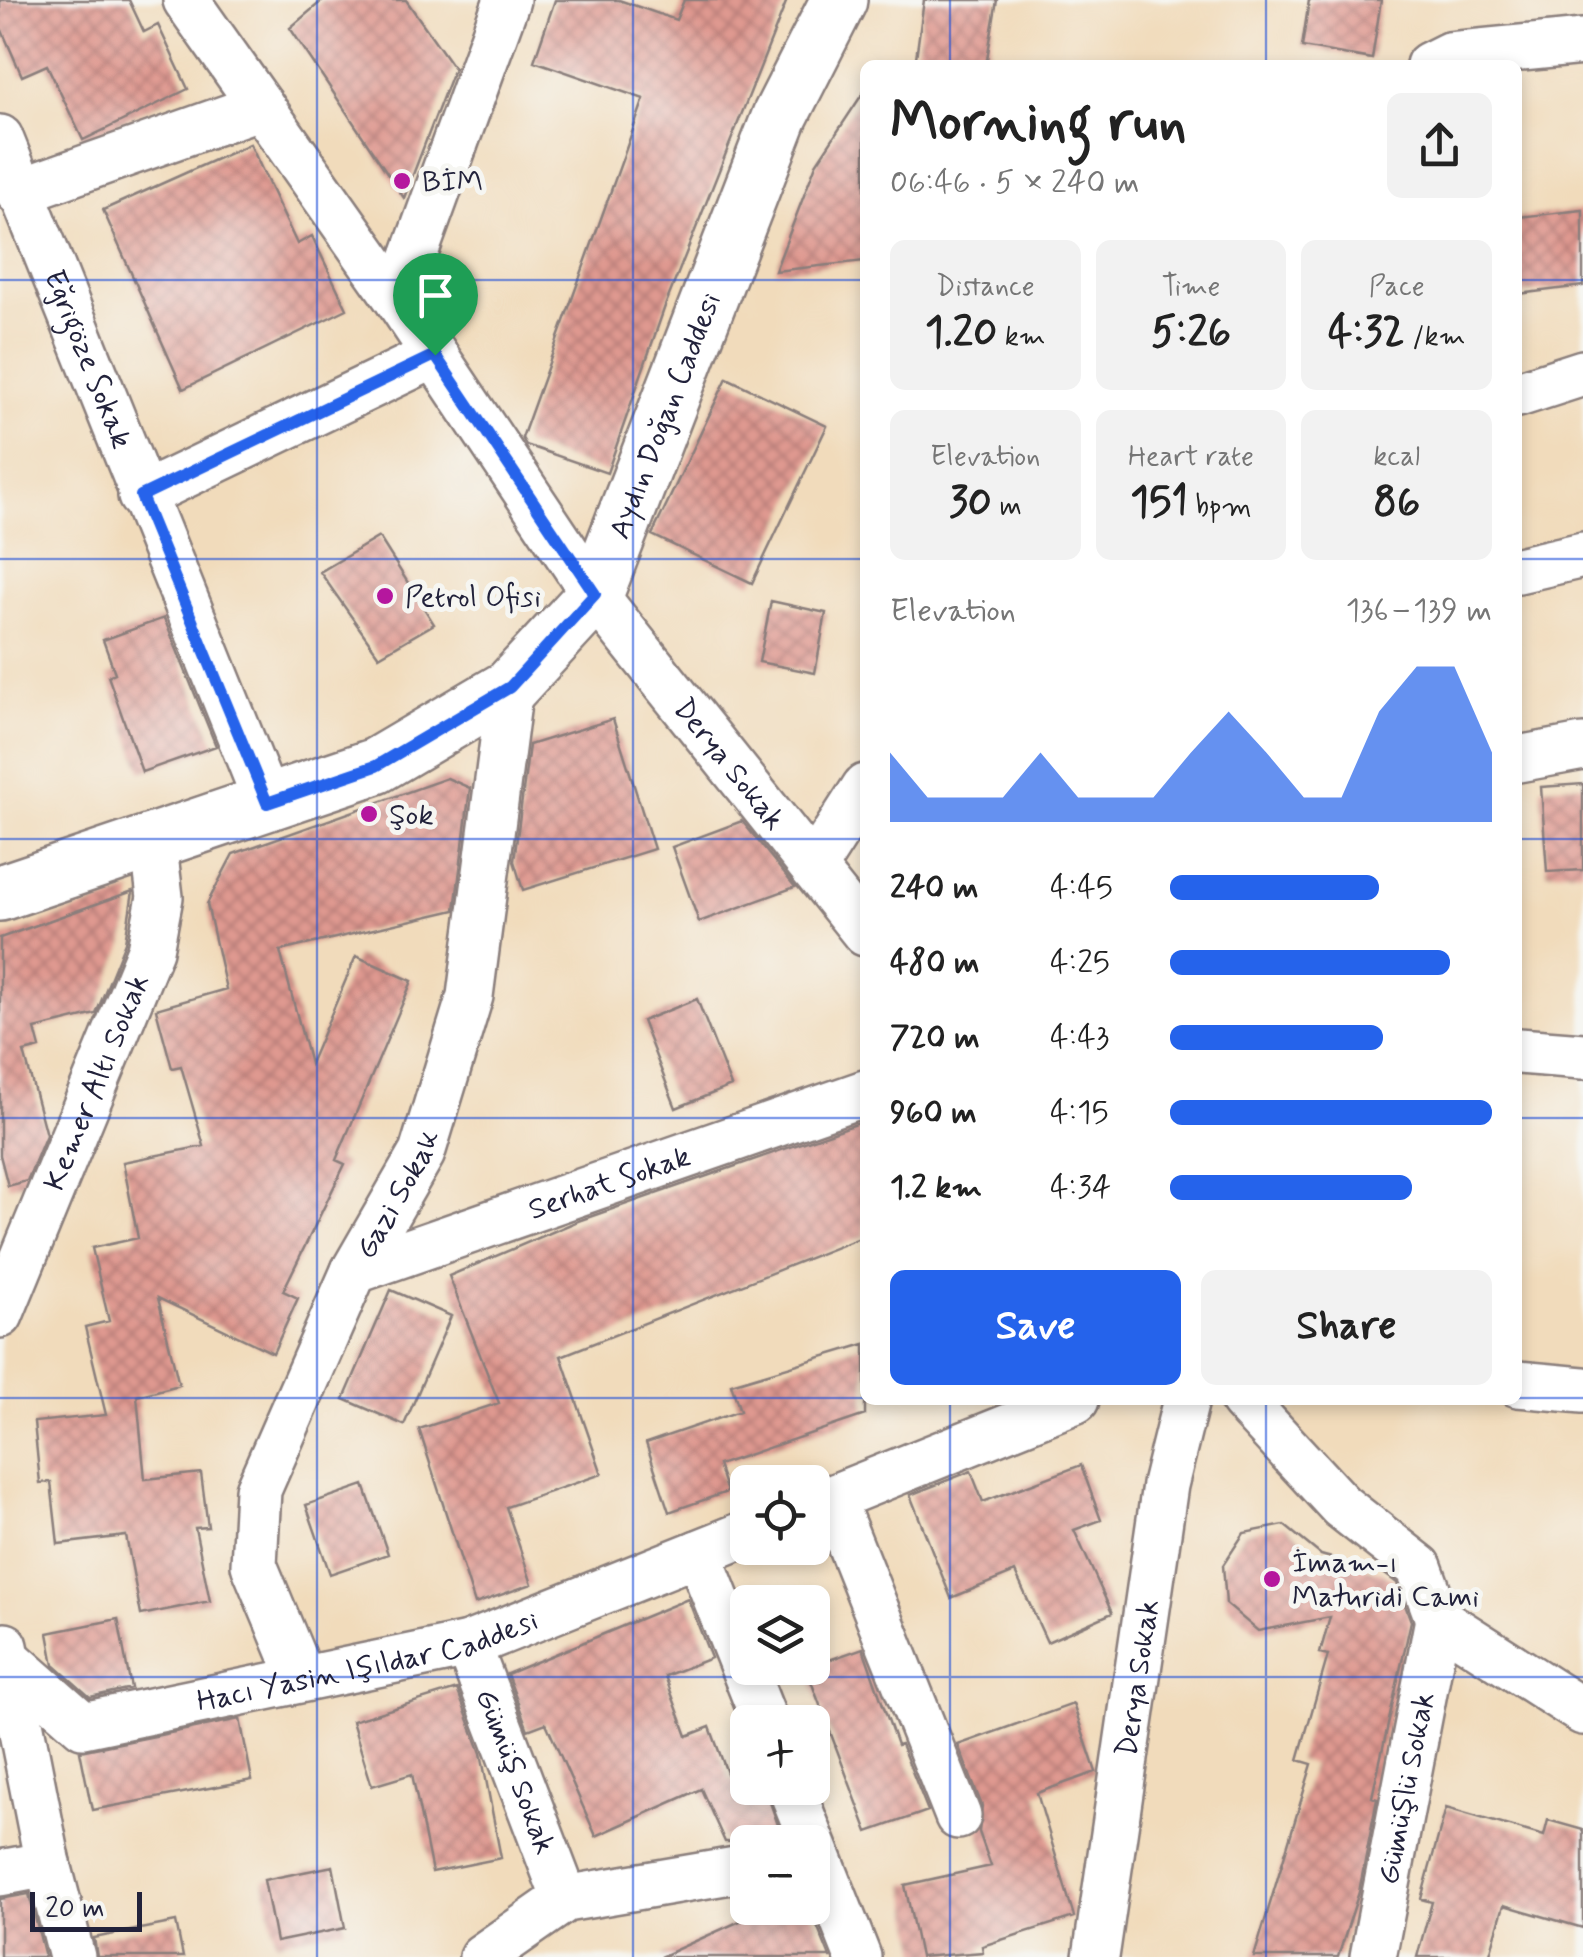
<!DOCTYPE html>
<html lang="en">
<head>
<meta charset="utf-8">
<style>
	body { margin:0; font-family:Mynerve,sans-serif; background:#f2f2f2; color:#222; height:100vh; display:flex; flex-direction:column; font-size:38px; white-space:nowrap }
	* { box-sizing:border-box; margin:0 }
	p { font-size:32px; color:#767676 }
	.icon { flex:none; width:55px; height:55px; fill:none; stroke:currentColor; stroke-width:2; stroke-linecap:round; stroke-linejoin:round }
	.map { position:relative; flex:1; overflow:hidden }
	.drawer { position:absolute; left:860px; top:60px; width:662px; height:1345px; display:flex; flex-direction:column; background:#fff; border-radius:15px; box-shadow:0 5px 15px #0003 }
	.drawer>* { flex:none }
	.tools { position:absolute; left:730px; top:1465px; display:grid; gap:20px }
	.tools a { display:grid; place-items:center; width:100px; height:100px; border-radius:15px; background:#fff; box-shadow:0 5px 15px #0003; font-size:50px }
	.scale { position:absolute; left:30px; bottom:25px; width:112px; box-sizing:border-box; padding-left:10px; border:5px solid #22223b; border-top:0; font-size:28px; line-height:35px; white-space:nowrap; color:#22223b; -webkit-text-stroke:8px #f6f6f2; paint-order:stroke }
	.pin { position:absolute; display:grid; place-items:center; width:85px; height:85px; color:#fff; margin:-102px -42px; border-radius:50% 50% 50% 0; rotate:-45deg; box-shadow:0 0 10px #0007 }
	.pin .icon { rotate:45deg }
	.round { display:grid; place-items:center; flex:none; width:105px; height:105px; border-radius:15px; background:#f2f2f2 }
	.overview { display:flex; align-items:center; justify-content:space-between; height:170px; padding:0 30px }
	h1 { font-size:55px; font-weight:800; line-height:75px }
	.stats { display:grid; grid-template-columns:repeat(3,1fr); gap:15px; height:170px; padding:10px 30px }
	.stats div { display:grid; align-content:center; border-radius:15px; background:#f2f2f2; text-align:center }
	.stats b { font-size:42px; font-weight:800 }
	.stats small { font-size:28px; font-weight:400 }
	.stats p { font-size:28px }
	.chart { height:280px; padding:20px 30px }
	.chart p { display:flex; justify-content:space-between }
	.chart svg { width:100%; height:180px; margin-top:10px; fill:#2563eb; opacity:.7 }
	.action { display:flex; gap:20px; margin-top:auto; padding:20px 30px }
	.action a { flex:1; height:115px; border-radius:15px; background:#2563eb; color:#fff; font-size:40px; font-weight:800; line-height:115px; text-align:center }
	.action a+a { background:#f2f2f2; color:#222 }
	ul { padding:0 30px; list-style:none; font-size:32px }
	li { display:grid; grid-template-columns:160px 120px 1fr; align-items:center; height:75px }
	li i { height:25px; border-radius:12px; background:#2563eb }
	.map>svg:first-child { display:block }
	.building { fill:url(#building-cross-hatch) }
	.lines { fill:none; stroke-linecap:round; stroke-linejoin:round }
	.minor-casing { stroke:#8a7e7b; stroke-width:50 }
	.major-casing { stroke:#8a7e7b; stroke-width:60 }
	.minor { stroke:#fff; stroke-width:45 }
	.major { stroke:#fff; stroke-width:55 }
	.route-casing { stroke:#fff; stroke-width:20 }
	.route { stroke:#2563eb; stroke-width:12 }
	.grid { fill:none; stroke:#1d4ed8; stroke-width:2.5; stroke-opacity:0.55 }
	.poi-dot { fill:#b5179e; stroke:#f6f6f2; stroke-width:4 }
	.labels { text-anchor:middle; stroke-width:10; stroke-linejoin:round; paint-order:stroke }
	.poi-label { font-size:30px; fill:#22223b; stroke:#f6f6f2; text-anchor:start }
	.street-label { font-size:30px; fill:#22223b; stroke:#f6f6f2 }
</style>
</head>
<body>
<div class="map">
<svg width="1583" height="1957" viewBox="0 0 1583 1957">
	<defs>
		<pattern id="building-cross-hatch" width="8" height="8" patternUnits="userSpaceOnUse" patternTransform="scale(2.5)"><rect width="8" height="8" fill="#df9990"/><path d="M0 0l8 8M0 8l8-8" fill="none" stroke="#b47c77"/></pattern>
	</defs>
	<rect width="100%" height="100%" fill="#f6f6f2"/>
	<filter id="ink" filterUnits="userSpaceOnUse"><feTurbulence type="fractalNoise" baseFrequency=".01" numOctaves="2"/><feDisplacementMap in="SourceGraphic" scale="20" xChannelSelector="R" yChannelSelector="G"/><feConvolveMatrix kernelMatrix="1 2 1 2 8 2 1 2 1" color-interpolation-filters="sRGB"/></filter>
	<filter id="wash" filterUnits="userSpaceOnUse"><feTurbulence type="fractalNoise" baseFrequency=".0048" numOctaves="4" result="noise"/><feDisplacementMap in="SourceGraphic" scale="40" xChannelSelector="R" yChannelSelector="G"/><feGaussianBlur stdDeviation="2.25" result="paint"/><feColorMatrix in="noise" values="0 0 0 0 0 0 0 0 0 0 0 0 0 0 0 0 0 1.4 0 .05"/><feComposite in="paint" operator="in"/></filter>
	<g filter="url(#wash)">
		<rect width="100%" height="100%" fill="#f1dbbb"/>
		<g id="blocks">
			<path class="building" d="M0 0H129L144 32 158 25 188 89 83 140 47 65 22 76 0 26Z
				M323 0H406L454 68 404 198 290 28Z
				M555 0H619L676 20 684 0H787L665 306 607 473 526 445 522 438 644 99 534 61Z
				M924 0H997L986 65H915Z
				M1309 0H1381L1372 59 1302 47Z
				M865 90V261L775 271 816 164Z
				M250 144 297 244 312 236 347 309 183 389 103 210Z
				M1583 210V286L1518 294V217Z
				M727 378 827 426 752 583 652 535Z
				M379 537 434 624 379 656 320 572Z
				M771 601 826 613 815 673 759 662Z
				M164 618 216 746 142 772 108 676 115 673 103 640Z
				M613 719 654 849 523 890 514 861 529 745Z
				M447 778 470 788 455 910 280 951 310 1064 356 956 412 981 336 1160 345 1164 283 1291 298 1298 273 1353 158 1298 179 1385 137 1396 145 1479 201 1473 208 1527 195 1528 210 1601 141 1615 126 1536 58 1544 51 1482 40 1483 34 1422 106 1415 85 1327 109 1321 92 1248 138 1238 123 1162 204 1146 181 1066 172 1068 156 1009 226 989 207 904 233 854Z
				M1583 784V870L1547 872 1541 787Z
				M742 821 795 887 699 922 672 847Z
				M133 891 125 942 96 1014 35 1029 40 1048 24 1052 46 1135 27 1181 8 1186 0 1155V938Z
				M697 999 731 1086 676 1108 642 1021Z
				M865 1121V1236L561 1356 602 1474 506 1507 532 1584 475 1604 419 1429 499 1403 449 1276 578 1221Z
				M391 1290 451 1316 404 1425 344 1399Z
				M865 1344V1415L718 1465 727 1492 669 1512 646 1443 740 1411 731 1384Z
				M1081 1465 1101 1520 1074 1530 1112 1613 1047 1642 1015 1572 951 1598 910 1495 971 1471 983 1502Z
				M364 1485 388 1554 330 1574 306 1505Z
				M1284 1525 1321 1555 1382 1572 1397 1583 1411 1621 1372 1797 1377 1799 1359 1892 1338 1957H1254L1312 1764 1298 1760 1328 1655 1320 1653 1330 1617 1258 1631 1226 1604 1223 1565 1244 1533Z
				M688 1599 711 1658 665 1676 687 1736 710 1727 730 1781 748 1772V1788H765L784 1842H725L701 1789 596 1836 546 1723 528 1730 507 1674Z
				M118 1619 131 1688 90 1697 54 1665 48 1633Z
				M863 1648 897 1745 901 1744 928 1811 868 1832 806 1668Z
				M457 1689 481 1753 501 1858 432 1872 412 1774 372 1786 352 1721Z
				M1073 1704 1096 1772 1037 1793 1074 1917 982 1946 983 1952 920 1957 905 1885 991 1866 979 1832 982 1806 958 1745Z
				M240 1719 252 1780 92 1810 80 1751Z
				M1446 1808 1544 1836 1548 1820 1583 1830V1928L1504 1905 1489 1957H1417L1432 1902 1421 1899Z
				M333 1866 345 1928 276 1942 264 1880Z
				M29 1894 45 1957H0V1899Z
				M769 1908H810L830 1957H660Z
				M176 1922 183 1957H97L94 1938Z"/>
		</g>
	</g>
	<g filter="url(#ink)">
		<use href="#blocks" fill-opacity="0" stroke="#8a7e7b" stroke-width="2.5"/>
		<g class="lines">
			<defs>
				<g id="minor">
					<path id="s1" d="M186 0 398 300 595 595 865 933"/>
					<path d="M1429 65 1449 55 1583 42"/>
					<path id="s2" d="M0 138 267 803"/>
					<path d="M18 192 261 106"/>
					<path d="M398 300 507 0"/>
					<path d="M1518 394 1583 373"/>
					<path d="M141 496 435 355"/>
					<path d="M1518 570 1583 555"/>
					<path d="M1518 759 1583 747"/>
					<path d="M813 868 865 787"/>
					<path d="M1518 1051 1583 1056"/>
					<path id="s3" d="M354 1271 865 1093"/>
					<path id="s4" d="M0 1315 150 950 160 897 153 839"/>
					<path d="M1518 1384 1583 1390"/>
					<path d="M1243 1400 1341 1506 1419 1567 1438 1619 1583 1712"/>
					<path d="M832 1499 958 1816"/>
					<path d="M812 1506 1076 1400"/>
					<path d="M698 1553 765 1722"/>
					<path id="s5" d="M468 1645 565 1899"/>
					<path d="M5 1646 48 1864 72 1957"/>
					<path id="s6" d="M0 1652 83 1725 468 1645 748 1533"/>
					<path id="s7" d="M301 1678 254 1565 258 1490 354 1271 422 1153 470 996 510 687"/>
					<path d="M791 1788 858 1957"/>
					<path d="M0 1873 48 1864"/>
					<path d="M482 1957 565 1899 748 1868"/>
					<path id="s8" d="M1096 1957 1165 1485 1186 1400"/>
					<path id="s9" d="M1373 1957 1438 1619"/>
				</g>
				<g id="major">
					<path id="s10" d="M0 893 376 766 510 687 595 595 780 116 839 0"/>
				</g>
			</defs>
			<use href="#minor" class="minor-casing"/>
			<use href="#major" class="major-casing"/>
			<use href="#minor" class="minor"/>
			<use href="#major" class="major"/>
		</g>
	</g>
	<g class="lines" filter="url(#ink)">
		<defs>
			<path id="route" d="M435 355 595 594 510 687 376 766 267 803 141 496Z"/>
		</defs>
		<use href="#route" class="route-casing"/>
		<use href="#route" class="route"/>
	</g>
	<path class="grid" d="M317 0V1957M633 0V1957M950 0V65M1266 0V65M0 280H865M1518 280H1583M0 559H865M1518 559H1583M0 839H865M1518 839H1583M0 1118H865M1518 1118H1583M0 1398H865M1518 1398H1583M950 1400V1957M1266 1400V1957M0 1677H1583"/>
	<g class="poi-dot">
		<circle cx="402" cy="181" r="10"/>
		<circle cx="385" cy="596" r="10"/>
		<circle cx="369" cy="814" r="10"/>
		<circle cx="1272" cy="1579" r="10"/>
	</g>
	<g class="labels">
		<g class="poi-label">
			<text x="422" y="191">BİM</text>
			<text x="405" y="606">Petrol Ofisi</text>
			<text x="389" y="824">Şok</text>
			<text x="1292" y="1572">İmam-ı<tspan x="1292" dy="34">Maturidi Cami</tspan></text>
		</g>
		<g class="street-label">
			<text dy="10" stroke="none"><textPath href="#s2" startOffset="238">Eğrigöze Sokak</textPath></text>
			<text dy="10" stroke="none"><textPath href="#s10" startOffset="870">Aydın Doğan Caddesi</textPath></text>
			<text dy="10" stroke="none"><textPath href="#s1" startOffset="938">Derya Sokak</textPath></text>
			<text dy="10" stroke="none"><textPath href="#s4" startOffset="252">Kemer Altı Sokak</textPath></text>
			<text dy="10" stroke="none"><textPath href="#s3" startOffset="270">Serhat Sokak</textPath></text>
			<text dy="10" stroke="none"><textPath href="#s7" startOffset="525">Gazi Sokak</textPath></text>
			<text dy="10" stroke="none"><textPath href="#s6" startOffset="402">Hacı Yasin Işıldar Caddesi</textPath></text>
			<text dy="10" stroke="none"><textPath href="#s8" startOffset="282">Derya Sokak</textPath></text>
			<text dy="10" stroke="none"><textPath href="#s5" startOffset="135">Gümüş Sokak</textPath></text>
			<text dy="10" stroke="none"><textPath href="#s9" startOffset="172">Gümüşlü Sokak</textPath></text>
		</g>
	</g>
</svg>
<div class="tools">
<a><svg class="icon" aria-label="locate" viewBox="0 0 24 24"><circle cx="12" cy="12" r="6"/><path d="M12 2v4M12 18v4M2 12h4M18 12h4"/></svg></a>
<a><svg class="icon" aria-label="layers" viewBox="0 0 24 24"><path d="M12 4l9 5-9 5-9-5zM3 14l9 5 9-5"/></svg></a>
<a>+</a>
<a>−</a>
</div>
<div class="scale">20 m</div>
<div class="pin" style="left:435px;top:355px;background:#1e9e55"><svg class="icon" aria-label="arrive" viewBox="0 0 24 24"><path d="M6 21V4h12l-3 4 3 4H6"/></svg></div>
<section class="drawer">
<div class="overview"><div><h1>Morning run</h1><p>06:46 · 5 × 240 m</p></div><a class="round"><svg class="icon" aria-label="share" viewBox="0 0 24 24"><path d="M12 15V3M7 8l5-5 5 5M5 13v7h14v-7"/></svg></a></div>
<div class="stats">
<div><p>Distance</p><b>1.20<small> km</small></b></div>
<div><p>Time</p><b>5:26</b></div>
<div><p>Pace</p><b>4:32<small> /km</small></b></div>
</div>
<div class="stats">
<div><p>Elevation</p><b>30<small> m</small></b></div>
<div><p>Heart rate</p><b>151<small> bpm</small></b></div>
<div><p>kcal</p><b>86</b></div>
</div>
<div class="chart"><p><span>Elevation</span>136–139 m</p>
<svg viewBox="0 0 160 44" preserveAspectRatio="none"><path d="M0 44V27L10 38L20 38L30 38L40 27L50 38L60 38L70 38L80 27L90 17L100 27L110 38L120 38L130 17L140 6L150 6L160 27V44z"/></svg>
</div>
<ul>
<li><b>240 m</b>4:45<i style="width:65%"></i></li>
<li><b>480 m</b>4:25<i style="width:87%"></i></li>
<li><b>720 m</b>4:43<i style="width:66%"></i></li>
<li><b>960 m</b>4:15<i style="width:100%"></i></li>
<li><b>1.2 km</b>4:34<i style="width:75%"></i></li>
</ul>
<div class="action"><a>Save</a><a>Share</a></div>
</section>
</div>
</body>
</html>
